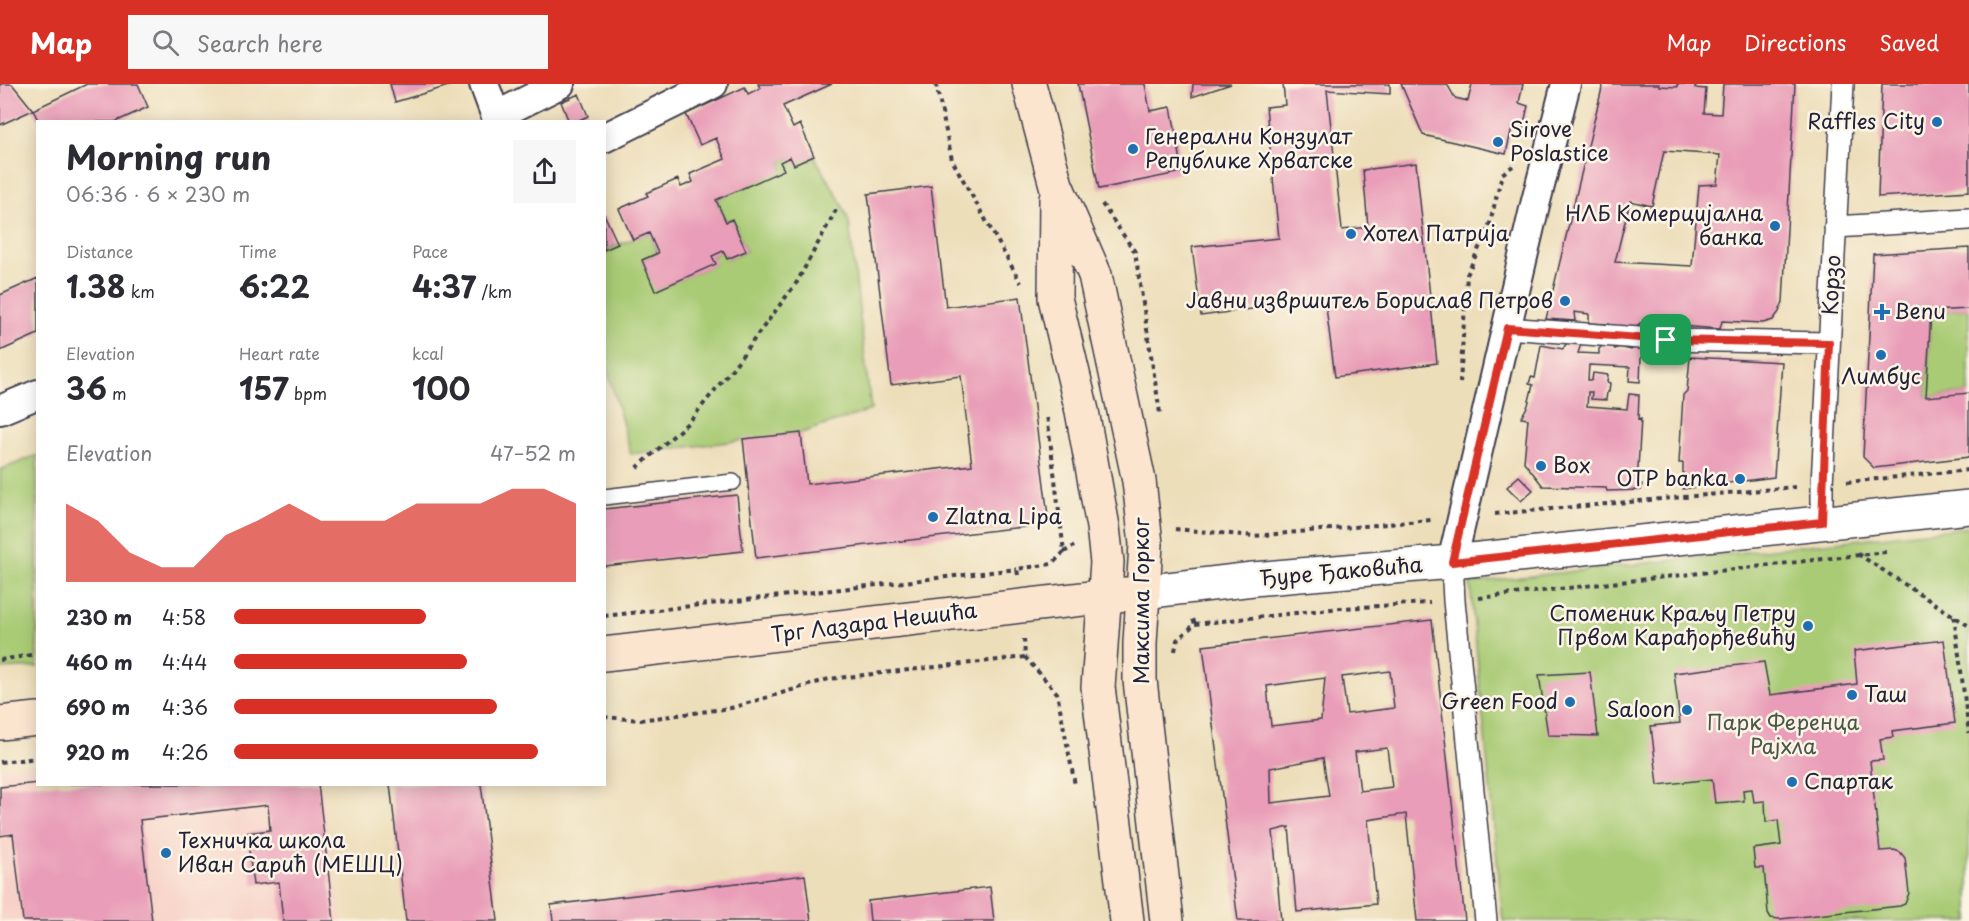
<!DOCTYPE html>
<html lang="en">
<head>
<meta charset="utf-8">
<style>
	body { margin:0; font-family:"Playpen Sans",sans-serif; background:#f7f7f7; color:#2b2b33; height:100vh; display:flex; flex-direction:column; font-size:22px; white-space:nowrap }
	* { box-sizing:border-box; margin:0 }
	p { font-size:20px; color:#7c7c81 }
	.icon { flex:none; width:33px; height:33px; fill:none; stroke:currentColor; stroke-width:2; stroke-linecap:round; stroke-linejoin:round }
	.map { position:relative; flex:1; overflow:hidden }
	.details { position:absolute; left:36px; top:36px; width:570px; height:666px; display:flex; flex-direction:column; background:#fff; border-radius:0px; box-shadow:0 3px 15px #0003 }
	.details>* { flex:none }
	.pin { position:absolute; display:grid; place-items:center; width:51px; height:51px; color:#fff; margin:-26px; border-radius:12px; box-shadow:0 3px 9px #0006 }
	.round { display:grid; place-items:center; flex:none; width:63px; height:63px; border-radius:0px; background:#f7f7f7 }
	.headline { display:flex; align-items:center; justify-content:space-between; height:102px; padding:0 30px }
	h1 { font-size:33px; font-weight:700; line-height:45px }
	.metrics { display:grid; grid-template-columns:repeat(3,1fr); gap:9px; height:102px; padding:6px 30px }
	.metrics div { display:grid; align-content:center }
	.metrics b { font-size:30px; font-weight:700 }
	.metrics small { font-size:16px; font-weight:400 }
	.metrics p { font-size:16px }
	.chart { height:168px; padding:12px 30px }
	.chart p { display:flex; justify-content:space-between }
	.chart svg { width:100%; height:108px; margin-top:6px; fill:#d93025; opacity:.7 }
	ul { padding:0 30px; list-style:none; font-size:20px }
	li { display:grid; grid-template-columns:96px 72px 1fr; align-items:center; height:45px }
	li i { height:15px; border-radius:8px; background:#d93025 }
	header { display:flex; align-items:center; gap:36px; box-sizing:border-box; height:84px; padding:0 30px; background:#d93025; color:#fff }
	header strong { font-size:28px }
	nav { display:flex; gap:33px; margin-inline-start:auto; font-size:21px }
	.search { width:420px; height:54px; background:#f7f7f7; display:flex; align-items:center; gap:15px; box-sizing:border-box; padding:0 21px; border-radius:0px; color:#7c7c81; font-size:22px }
	.map>svg:first-child { display:block }
	.built { fill:#f7d1c7 }
	.green { fill:#a9cb74; stroke:#667658; stroke-width:1.5 }
	.building { fill:#e99db8; fill-rule:evenodd }
	.lines { fill:none; stroke-linecap:round; stroke-linejoin:round }
	.service-casing { stroke:#403e4e; stroke-width:18 }
	.pedestrian-casing { stroke:#403e4e; stroke-width:24 }
	.minor-casing { stroke:#403e4e; stroke-width:32 }
	.tertiary-casing { stroke:#403e4e; stroke-width:36 }
	.secondary-casing { stroke:#403e4e; stroke-width:36 }
	.path { stroke:#403e4e; stroke-width:4; stroke-dasharray:4.5 4.5; stroke-linecap:butt }
	.service { stroke:#fff; stroke-width:15 }
	.pedestrian { stroke:#fff; stroke-width:21 }
	.minor { stroke:#fff; stroke-width:28 }
	.tertiary { stroke:#fff; stroke-width:33 }
	.secondary { stroke:#fbe5cf; stroke-width:33 }
	.route-casing { stroke:#fff; stroke-width:12 }
	.route { stroke:#d93025; stroke-width:8 }
	.poi-dot { fill:#1f6fb2; stroke:#fcf5e5; stroke-width:2 }
	.labels { text-anchor:middle; stroke-width:5; stroke-linejoin:round; paint-order:stroke }
	.poi-label { font-size:21px; fill:#22223b; stroke:#fcf5e5; text-anchor:start }
	.street-label { font-size:21px; fill:#22223b; stroke:#fcf5e5 }
	.park-label { font-size:21px; fill:#4a554c; stroke:#fcf5e5 }
</style>
</head>
<body>
<header>
<strong>Map</strong>
<div class="search"><svg class="icon" aria-label="search" viewBox="0 0 24 24"><circle cx="10" cy="10" r="6"/><path d="M15 15l6 6"/></svg>Search here</div>
<nav><a>Map</a><a>Directions</a><a>Saved</a></nav>
</header>
<div class="map">
<svg width="1969" height="837" viewBox="0 0 1969 837">
	<rect width="100%" height="100%" fill="#fcf5e5"/>
	<filter id="ink" filterUnits="userSpaceOnUse"><feTurbulence type="fractalNoise" baseFrequency=".0167" numOctaves="2"/><feDisplacementMap in="SourceGraphic" scale="12" xChannelSelector="R" yChannelSelector="G"/><feConvolveMatrix kernelMatrix="1 2 1 2 8 2 1 2 1" color-interpolation-filters="sRGB"/></filter>
	<filter id="wash" filterUnits="userSpaceOnUse"><feTurbulence type="fractalNoise" baseFrequency=".008" numOctaves="4" result="noise"/><feDisplacementMap in="SourceGraphic" scale="24" xChannelSelector="R" yChannelSelector="G"/><feGaussianBlur stdDeviation="1.35" result="paint"/><feColorMatrix in="noise" values="0 0 0 0 0 0 0 0 0 0 0 0 0 0 0 0 0 1.4 0 .05"/><feComposite in="paint" operator="in"/></filter>
	<g filter="url(#wash)">
		<rect width="100%" height="100%" fill="#eddeba"/>
		<path class="built" d="M37 680 38 700 321 701 343 837H0V684Z"/>
		<path class="green" d="M814 72 841 118 849 138 871 326 801 349 631 370 605 277V166L649 149 658 169 642 176 656 206 715 180 712 172 723 167 727 175 746 167 732 135 726 138 716 116 784 85 780 78 790 73Z
			M1969 225V309L1926 313 1931 227Z
			M37 371V583L0 585V386Z
			M1969 443V837H1503L1470 499Z"/>
		<g id="blocks">
			<path class="building" d="M0 0H12L33 26 87 0H138L148 23 115 38H39L33 26 0 41Z
				M390 0H452V1L395 18Z
				M758 0H832L783 22 793 44 800 40 814 72 794 81 790 73 780 78 784 86 716 116 726 138 732 135 746 167 727 175 723 167 712 172 716 180 655 207 642 176 658 169 649 149 633 156 619 125 648 112 646 109 678 95 681 103 693 98 690 90 725 75 716 54 700 61 686 30 745 3 748 10 760 4Z
				M1078 0H1145L1150 27 1171 23 1183 88 1099 105Z
				M1193 0H1231L1192 13Z
				M1283 0H1390V10L1327 6 1342 146 1368 143 1363 86 1416 79 1437 279 1335 293 1325 215 1201 232 1192 163 1279 154 1266 23 1285 21Z
				M1401 0H1447L1455 14 1468 17 1472 0H1523L1519 19 1528 22 1523 44 1512 43 1506 70 1423 51Z
				M1603 0H1659V2L1677 3V0H1696L1695 4 1706 5 1704 29 1721 30 1723 0H1795L1783 218 1779 228 1773 236 1763 239 1722 237 1720 245 1640 239 1634 246H1617L1609 240 1589 239V230L1574 228 1575 237 1546 235ZM1664 67 1720 71 1717 100 1699 101 1692 182 1615 178 1630 117 1652 122Z
				M1882 0H1969V107L1878 113Z
				M579 10 588 32 575 38H569L561 18Z
				M931 102 946 223 1020 213 1049 440 756 474 743 355 801 349 807 400 972 381 961 292 891 301 868 110Z
				M604 130 618 160 604 166Z
				M1969 164V225L1931 227 1926 313 1969 309V373L1874 384 1863 373 1873 170Z
				M38 194V250L0 267V211Z
				M1568 257 1581 260 1578 269 1599 270V265L1603 261 1612 262 1615 265 1619 263 1631 266 1635 263 1643 264 1647 267 1646 273H1641L1640 298 1629 297 1630 283 1589 281 1588 296H1592L1593 289 1608 291 1607 298 1610 299 1609 308H1607L1606 316 1591 315 1592 308H1588L1587 322 1627 325 1629 310 1639 311 1638 336 1641 335 1637 400H1642L1641 406 1607 407 1606 404 1543 402 1524 378 1528 335 1521 334 1528 321 1533 301 1529 300 1531 293 1535 294 1541 261 1563 265Z
				M1690 273 1782 278 1774 393 1683 405V379H1679L1683 311 1687 307Z
				M1519 392 1533 406 1521 417 1507 403Z
				M737 411 743 467 604 482V425Z
				M1432 536 1465 837H1417L1406 730 1368 736 1376 820 1297 828 1289 743 1273 747 1281 837H1238L1203 562ZM1390 587 1394 624 1347 630 1342 593ZM1325 594 1321 636 1271 642 1267 602ZM1387 664 1392 703 1360 707 1355 668ZM1323 674 1329 712 1271 719 1270 684Z
				M1944 556 1955 639 1892 647 1893 653 1880 655 1883 676 1870 677 1880 767 1894 766 1900 768 1905 774 1909 809 1905 820 1900 822 1780 835 1771 834 1768 829 1764 784H1755L1753 765 1781 761 1778 736 1766 738 1765 717 1754 718 1752 705 1743 706 1744 717 1715 719 1712 695 1658 701 1651 642 1680 639 1674 589 1764 578 1770 611 1857 600 1854 567Z
				M1590 588 1598 652 1548 651 1539 591Z
				M38 699V700H318L334 837H283L279 798 253 801 247 749 270 746 268 721 140 736 152 837H23L13 750 0 752V703Z
				M390 700H481L498 837H406Z
				M805 791 811 837H553L551 821Z
				M990 803 994 837H870L868 817Z"/>
		</g>
	</g>
	<g filter="url(#ink)">
		<use href="#blocks" fill-opacity="0" stroke="#403e4e" stroke-width="1.5"/>
		<g class="lines">
			<defs>
				<path id="service" d="M604 413 733 398"/>
				<path id="pedestrian" d="M1835 143 1969 135
					M1507 244 1666 256 1829 259
					M1822 438V400L1843 0
					M1452 478 1454 517 1486 837"/>
				<path id="minor" d="M484 0 498 38
					M496 32 560 0
					M604 54 713 0
					M0 326 38 310
					M1452 478 1535 121 1566 0"/>
				<path id="tertiary" d="M1143 508 1253 495 1452 478 1969 423"/>
				<path id="secondary" d="M1029 0 1056 101 1095 191 1139 397 1146 460 1140 559V596L1167 837
					M1056 115 1055 214 1082 327 1103 443 1107 478 1098 603 1127 837
					M604 570 1126 510
					M0 639 38 635"/>
			</defs>
			<use href="#service" class="service-casing"/>
			<use href="#pedestrian" class="pedestrian-casing"/>
			<use href="#minor" class="minor-casing"/>
			<use href="#tertiary" class="tertiary-casing"/>
			<use href="#secondary" class="secondary-casing"/>
			<path class="path" d="M936 0 952 76 1021 199
				M1102 120 1135 168 1160 329
				M1460 299 1467 191 1490 139 1502 90 1513 82
				M637 384 690 337 732 285 797 198 836 126
				M1847 398 1969 386
				M1495 430 1795 403
				M1175 445 1254 452 1431 436
				M1064 468 1074 462
				M1858 470 1969 542
				M1018 491 1017 485 1052 480 1064 468 1047 331
				M1479 514 1886 468
				M604 532 1017 485
				M1954 532 1969 649
				M1195 540 1341 524 1430 519
				M1024 555 1025 573 1057 609 1075 701
				M1175 567 1177 556 1195 540 1193 535
				M0 576 38 570
				M604 633 640 636 731 624 829 595 1025 573
				M0 678 38 674"/>
			<use href="#service" class="service"/>
			<use href="#pedestrian" class="pedestrian"/>
			<use href="#minor" class="minor"/>
			<use href="#tertiary" class="tertiary"/>
			<use href="#secondary" class="secondary"/>
		</g>
	</g>
	<g class="lines" filter="url(#ink)">
		<defs>
			<path id="route" d="M1507 244 1666 256 1829 259 1822 438 1452 478Z"/>
		</defs>
		<use href="#route" class="route-casing"/>
		<use href="#route" class="route"/>
	</g>
	<g class="poi-dot">
		<circle cx="1937" cy="38" r="6"/>
		<circle cx="1498" cy="58" r="6"/>
		<circle cx="1133" cy="65" r="6"/>
		<circle cx="1775" cy="142" r="6"/>
		<circle cx="1351" cy="150" r="6"/>
		<circle cx="1565" cy="217" r="6"/>
		<path d="M1879 219h6v6h6v6h-6v6h-6v-6h-6v-6h6z"/>
		<circle cx="1881" cy="271" r="6"/>
		<circle cx="1541" cy="382" r="6"/>
		<circle cx="1740" cy="395" r="6"/>
		<circle cx="933" cy="433" r="6"/>
		<circle cx="1808" cy="542" r="6"/>
		<circle cx="1852" cy="611" r="6"/>
		<circle cx="1570" cy="618" r="6"/>
		<circle cx="1687" cy="626" r="6"/>
		<circle cx="1792" cy="698" r="6"/>
		<circle cx="166" cy="769" r="6"/>
	</g>
	<g class="labels">
		<g class="poi-label">
			<text x="1925" y="45" text-anchor="end">Raffles City</text>
			<text x="1510" y="53">Sirove<tspan x="1510" dy="24">Poslastice</tspan></text>
			<text x="1145" y="60">Генерални Конзулат<tspan x="1145" dy="24">Републике Хрватске</tspan></text>
			<text x="1763" y="137" text-anchor="end">НЛБ Комерцијална<tspan x="1763" dy="24">банка</tspan></text>
			<text x="1363" y="157">Хотел Патрија</text>
			<text x="1553" y="224" text-anchor="end">Јавни извршитељ Борислав Петров</text>
			<text x="1894" y="235">Benu</text>
			<text x="1881" y="300" text-anchor="middle">Лимбус</text>
			<text x="1553" y="389">Box</text>
			<text x="1728" y="402" text-anchor="end">OTP banka</text>
			<text x="945" y="440">Zlatna Lipa</text>
			<text x="1796" y="537" text-anchor="end">Споменик Краљу Петру<tspan x="1796" dy="24">Првом Карађорђевићу</tspan></text>
			<text x="1864" y="618">Таш</text>
			<text x="1558" y="625" text-anchor="end">Green Food</text>
			<text x="1675" y="633" text-anchor="end">Saloon</text>
			<text x="1804" y="705">Спартак</text>
			<text x="178" y="764">Техничка школа<tspan x="178" dy="24">Иван Сарић (МЕШЦ)</tspan></text>
		</g>
		<g class="street-label">
			<text transform="translate(1832 201) rotate(-87)" y="7">Корзо</text>
			<text transform="translate(1341 488) rotate(-5)" y="7">Ђуре Ђаковића</text>
			<text transform="translate(1142 517) rotate(-90)" y="7">Максима Горког</text>
			<text transform="translate(874 539) rotate(-7)" y="7">Трг Лазара Нешића</text>
		</g>
		<g class="park-label">
			<text x="1783" y="646">Парк Ференца<tspan x="1783" dy="24">Рајхла</tspan></text>
		</g>
	</g>
</svg>
<div class="pin" style="left:1666px;top:256px;background:#1e9e55"><svg class="icon" aria-label="arrive" viewBox="0 0 24 24"><path d="M6 21V4h12l-3 4 3 4H6"/></svg></div>
<section class="details">
<div class="headline"><div><h1>Morning run</h1><p>06:36 · 6 × 230 m</p></div><a class="round"><svg class="icon" aria-label="share" viewBox="0 0 24 24"><path d="M12 15V3M7 8l5-5 5 5M5 13v7h14v-7"/></svg></a></div>
<div class="metrics">
<div><p>Distance</p><b>1.38<small> km</small></b></div>
<div><p>Time</p><b>6:22</b></div>
<div><p>Pace</p><b>4:37<small> /km</small></b></div>
</div>
<div class="metrics">
<div><p>Elevation</p><b>36<small> m</small></b></div>
<div><p>Heart rate</p><b>157<small> bpm</small></b></div>
<div><p>kcal</p><b>100</b></div>
</div>
<div class="chart"><p><span>Elevation</span>47–52 m</p>
<svg viewBox="0 0 160 44" preserveAspectRatio="none"><path d="M0 44V12L10 19L20 32L30 38L40 38L50 25L60 19L70 12L80 19L90 19L100 19L110 12L120 12L130 12L140 6L150 6L160 12V44z"/></svg>
</div>
<ul>
<li><b>230 m</b>4:58<i style="width:56%"></i></li>
<li><b>460 m</b>4:44<i style="width:68%"></i></li>
<li><b>690 m</b>4:36<i style="width:77%"></i></li>
<li><b>920 m</b>4:26<i style="width:89%"></i></li>
</ul>
</section>
</div>
</body>
</html>
